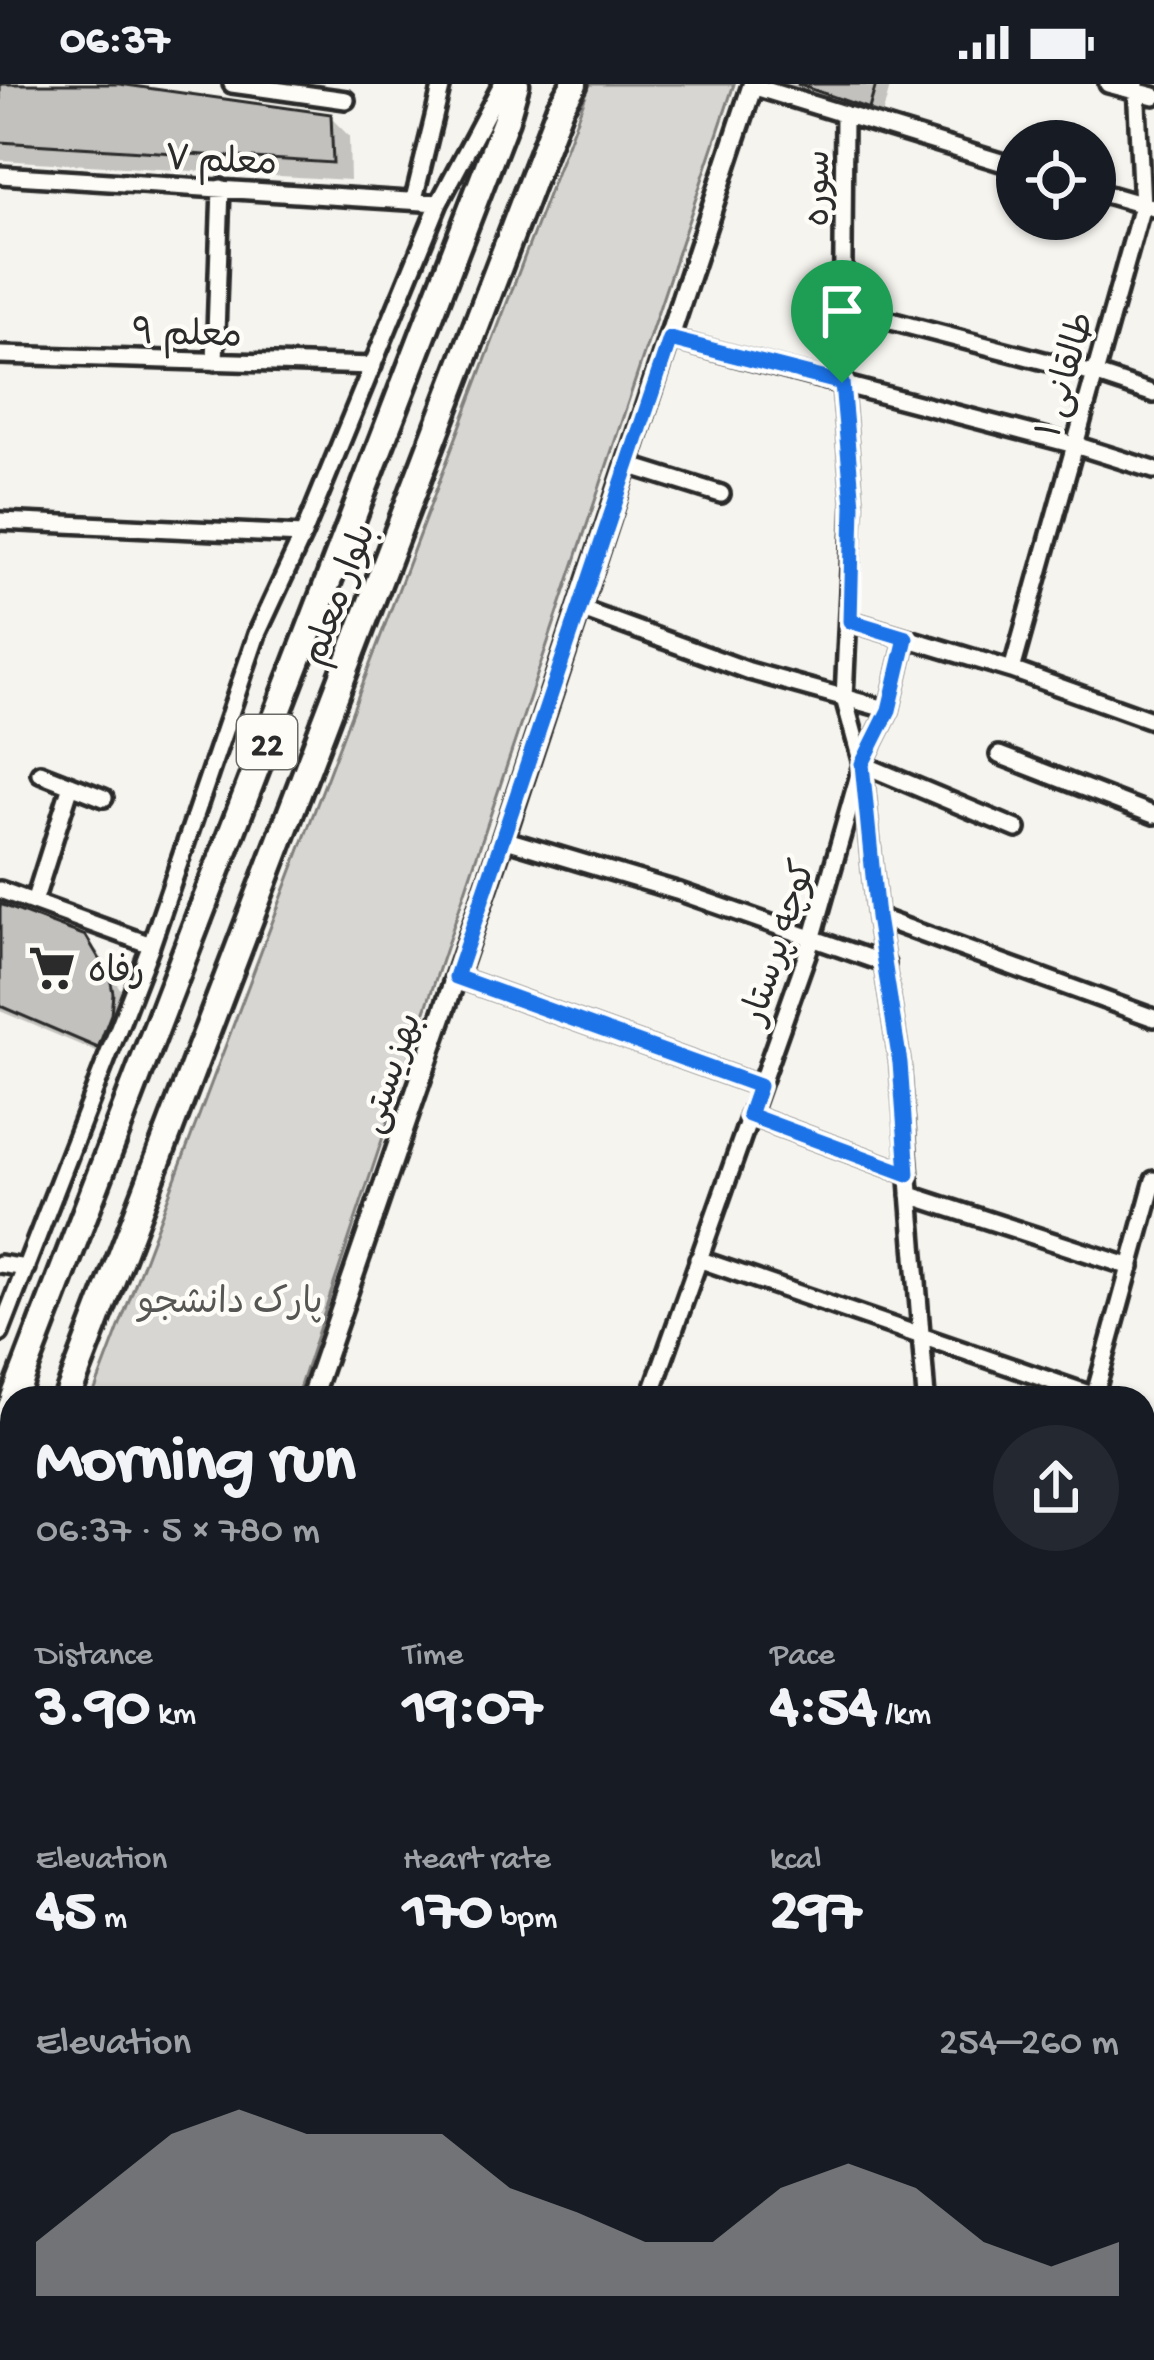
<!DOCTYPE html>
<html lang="en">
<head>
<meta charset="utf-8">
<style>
	body { margin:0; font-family:"Gochi Hand","Playpen Sans Arabic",sans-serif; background:#242831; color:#f1f3f6; height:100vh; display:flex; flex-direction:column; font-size:45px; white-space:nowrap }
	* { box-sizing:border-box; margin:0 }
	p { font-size:39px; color:#9ea1a6 }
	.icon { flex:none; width:66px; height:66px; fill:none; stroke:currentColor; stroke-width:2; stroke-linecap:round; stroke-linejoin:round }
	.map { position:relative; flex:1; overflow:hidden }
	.side { position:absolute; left:0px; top:1302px; width:1155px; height:975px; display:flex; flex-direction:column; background:#171b24; border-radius:36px 36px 0 0; box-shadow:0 3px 9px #0004 }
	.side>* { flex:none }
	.controls { position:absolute; left:996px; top:36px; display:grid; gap:24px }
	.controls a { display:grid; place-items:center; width:120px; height:120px; border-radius:50%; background:#171b24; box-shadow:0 3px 9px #0004; font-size:60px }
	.pin { position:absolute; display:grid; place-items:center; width:102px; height:102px; color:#fff; margin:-123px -51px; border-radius:50% 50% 50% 0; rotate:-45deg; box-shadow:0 0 12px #0007 }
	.pin .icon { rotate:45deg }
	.round { display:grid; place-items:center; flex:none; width:126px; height:126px; border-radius:63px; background:#242831 }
	.overview { display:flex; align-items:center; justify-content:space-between; height:204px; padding:0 36px }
	h1 { font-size:66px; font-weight:700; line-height:90px }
	.stats { display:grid; grid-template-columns:repeat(3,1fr); gap:18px; height:204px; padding:12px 36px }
	.stats div { display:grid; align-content:center }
	.stats b { font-size:60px; font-weight:700 }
	.stats small { font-size:33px; font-weight:400 }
	.stats p { font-size:33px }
	.chart { height:336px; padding:24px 36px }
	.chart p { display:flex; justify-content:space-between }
	.chart svg { width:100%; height:216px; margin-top:12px; fill:#98999b; opacity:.7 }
	.status { display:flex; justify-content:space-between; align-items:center; height:84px; padding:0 60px; background:#171b24; direction:ltr }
	.status svg { height:33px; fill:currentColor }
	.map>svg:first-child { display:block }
	.green { fill:#d7d6d2; stroke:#81807e; stroke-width:3 }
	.shadow { fill:#0003 }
	.building { fill:#c2c1be; stroke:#2b2b2b; stroke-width:3 }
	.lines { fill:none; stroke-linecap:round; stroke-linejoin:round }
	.minor-casing { stroke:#2b2b2b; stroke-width:24 }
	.tertiary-casing { stroke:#2b2b2b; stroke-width:27 }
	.secondary-casing { stroke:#2b2b2b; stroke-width:30 }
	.primary-casing { stroke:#2b2b2b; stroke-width:33 }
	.minor { stroke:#fdfcf7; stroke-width:15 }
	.tertiary { stroke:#fdfcf7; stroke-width:18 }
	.secondary { stroke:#fdfcf7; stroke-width:21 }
	.primary { stroke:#fdfcf7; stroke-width:24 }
	.route-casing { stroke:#fff; stroke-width:24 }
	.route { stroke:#1a73e8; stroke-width:15 }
	.labels { text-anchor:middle; stroke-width:9; stroke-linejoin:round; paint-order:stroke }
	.shield { fill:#fdfcf7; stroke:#6a6a68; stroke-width:3 }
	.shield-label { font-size:33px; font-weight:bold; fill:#2b2b2b }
	.street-label { font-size:36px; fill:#2b2b2b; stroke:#fdfcf7 }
	.poi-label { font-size:36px; fill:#2b2b2b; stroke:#fdfcf7; text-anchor:start }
	.park-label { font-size:36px; fill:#565655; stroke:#fdfcf7 }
</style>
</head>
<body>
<div class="status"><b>06:37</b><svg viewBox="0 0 49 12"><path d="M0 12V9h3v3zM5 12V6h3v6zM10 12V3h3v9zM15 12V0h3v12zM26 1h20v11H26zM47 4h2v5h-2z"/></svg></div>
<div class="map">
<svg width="1154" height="2276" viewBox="0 0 1154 2276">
	<rect width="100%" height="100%" fill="#f5f4ef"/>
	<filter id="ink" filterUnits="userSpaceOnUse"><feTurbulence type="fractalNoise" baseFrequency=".00833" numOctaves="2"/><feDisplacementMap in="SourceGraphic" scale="24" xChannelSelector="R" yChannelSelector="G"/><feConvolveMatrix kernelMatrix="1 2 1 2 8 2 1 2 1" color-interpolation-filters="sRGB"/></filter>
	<g filter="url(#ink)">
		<path class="green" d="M590 0H734L296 1314H92Z
			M12 1528V1642C0 1607 0 1565 12 1528Z
			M12 1939V2265H914L939 2276H0V1946Z"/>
		<path class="shadow" d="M0 0 330 33 349 52 350 96 0 76Z
			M782 0H891L881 35 790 8Z
			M0 823 85 854 98 868 122 908 123 944 111 974 0 927Z"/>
		<path class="building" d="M0 0H119L331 30 333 79 0 58Z
			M797 0H876L869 25Z
			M0 820 86 852 110 893 113 909 111 930 98 964 0 922Z"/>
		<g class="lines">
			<defs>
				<path id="minor" d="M232 0 346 16
					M1108 0 1154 12
					M752 2 1017 83
					M844 30 842 299 853 421 844 614 862 680 877 833 900 979 926 1314
					M0 91 439 119
					M1095 107 1154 124
					M414 115 442 0
					M845 225 1094 290 1154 310
					M670 255 1075 361 1154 386
					M0 271 373 282
					M215 278 221 104
					M628 381 721 410
					M0 437 303 451
					M580 525 749 587 889 626
					M850 537 1012 586 1154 637
					M1012 586 1142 122 1136 0
					M999 671 1154 731
					M862 680 1017 745
					M40 689 104 714
					M503 755 680 808 886 880
					M0 806 151 861
					M34 818 71 701
					M877 833 1154 934
					M456 893 759 1002
					M749 1031 908 1090
					M910 1111 1131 1183
					M698 1175 1095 1312
					M0 1180 26 1184
					M0 1249 151 861 257 550 303 451 439 119 502 0
					M650 1314 812 856 862 680 889 626 906 554
					M1094 1314 1154 1096
					M1143 1491 1154 1495
					M1143 1609 1154 1612
					M1143 1710 1154 1711
					M1143 1787 1154 1791
					M1143 1930 1154 1935
					M1143 2041 1154 2046
					M1143 2187 1154 2189"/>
				<path id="tertiary" d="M311 1314 503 755 753 0
					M1143 2118 1154 2067
					M1108 2276 1110 2265"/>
				<path id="secondary" d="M0 1644 12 1666
					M0 1785 12 1791
					M12 1812 8 1822 12 1832
					M0 1853 12 1854
					M0 1896 12 1890
					M969 2265 994 2276
					M1039 2265 1065 2276
					M1137 2265 1142 2276"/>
				<path id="primary" d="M14 1314 506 35 516 0
					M67 1314 560 23 574 0
					M0 1351 12 1320
					M0 1490 12 1458"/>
			</defs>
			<use href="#minor" class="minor-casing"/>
			<use href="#tertiary" class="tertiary-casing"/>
			<use href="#secondary" class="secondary-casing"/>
			<use href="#primary" class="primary-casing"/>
			<use href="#minor" class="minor"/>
			<use href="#tertiary" class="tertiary"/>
			<use href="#secondary" class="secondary"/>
			<use href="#primary" class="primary"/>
		</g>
	</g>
	<g class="lines" filter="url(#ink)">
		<defs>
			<path id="route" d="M670 255 842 299 853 421 850 537 906 554 889 626 862 680 877 833 900 979 908 1090 749 1031 759 1002 456 893Z"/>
		</defs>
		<use href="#route" class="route-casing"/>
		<use href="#route" class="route"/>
	</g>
	<defs>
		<symbol id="supermarket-bare" viewBox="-9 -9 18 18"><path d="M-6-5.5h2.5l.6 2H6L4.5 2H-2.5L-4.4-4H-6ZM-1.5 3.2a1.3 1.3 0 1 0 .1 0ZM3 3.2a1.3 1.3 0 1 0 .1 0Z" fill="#2b2b2b" stroke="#fdfcf7" stroke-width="2.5" paint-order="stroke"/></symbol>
	</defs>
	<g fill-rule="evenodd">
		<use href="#supermarket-bare" x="19" y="851" width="66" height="66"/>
	</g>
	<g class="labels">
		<rect class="shield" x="237" y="631" width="60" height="54" rx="9"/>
		<g class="shield-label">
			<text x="267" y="670">22</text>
		</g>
		<g class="street-label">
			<text transform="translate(221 74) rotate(3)" y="13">معلم ۷</text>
			<text transform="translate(815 104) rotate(-90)" y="13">سوره</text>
			<text transform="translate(187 247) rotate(2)" y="13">معلم ۹</text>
			<text transform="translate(1063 290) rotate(-74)" y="13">طالقانی ۱</text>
			<text transform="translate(336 509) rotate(-69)" y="13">بلوار معلم</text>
			<text transform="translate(776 857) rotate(-72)" y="13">کوچه پرستار</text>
			<text transform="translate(388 988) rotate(-71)" y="13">بهزیستی</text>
		</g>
		<g class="poi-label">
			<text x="88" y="897">رفاه</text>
		</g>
		<g class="park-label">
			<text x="230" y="1228">پارک دانشجو</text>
		</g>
	</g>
</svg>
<div class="controls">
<a><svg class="icon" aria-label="locate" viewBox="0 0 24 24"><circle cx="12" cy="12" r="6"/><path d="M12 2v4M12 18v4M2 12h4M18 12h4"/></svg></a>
</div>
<div class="pin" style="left:842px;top:299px;background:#1e9e55"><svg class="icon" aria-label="arrive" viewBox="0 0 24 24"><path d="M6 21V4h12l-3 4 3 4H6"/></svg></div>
<section class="side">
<div class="overview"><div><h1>Morning run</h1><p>06:37 · 5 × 780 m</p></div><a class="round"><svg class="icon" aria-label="share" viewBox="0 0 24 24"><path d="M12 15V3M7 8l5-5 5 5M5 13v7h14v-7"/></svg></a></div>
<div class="stats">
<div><p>Distance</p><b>3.90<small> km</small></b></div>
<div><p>Time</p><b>19:07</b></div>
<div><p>Pace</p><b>4:54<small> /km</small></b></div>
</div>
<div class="stats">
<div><p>Elevation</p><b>45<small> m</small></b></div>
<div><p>Heart rate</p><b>170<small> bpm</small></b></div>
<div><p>kcal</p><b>297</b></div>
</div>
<div class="chart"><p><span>Elevation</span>254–260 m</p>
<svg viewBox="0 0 160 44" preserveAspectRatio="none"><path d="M0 44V33L10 22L20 11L30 6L40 11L50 11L60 11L70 22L80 27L90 33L100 33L110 22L120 17L130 22L140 33L150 38L160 33V44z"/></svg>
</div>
</section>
</div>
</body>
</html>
